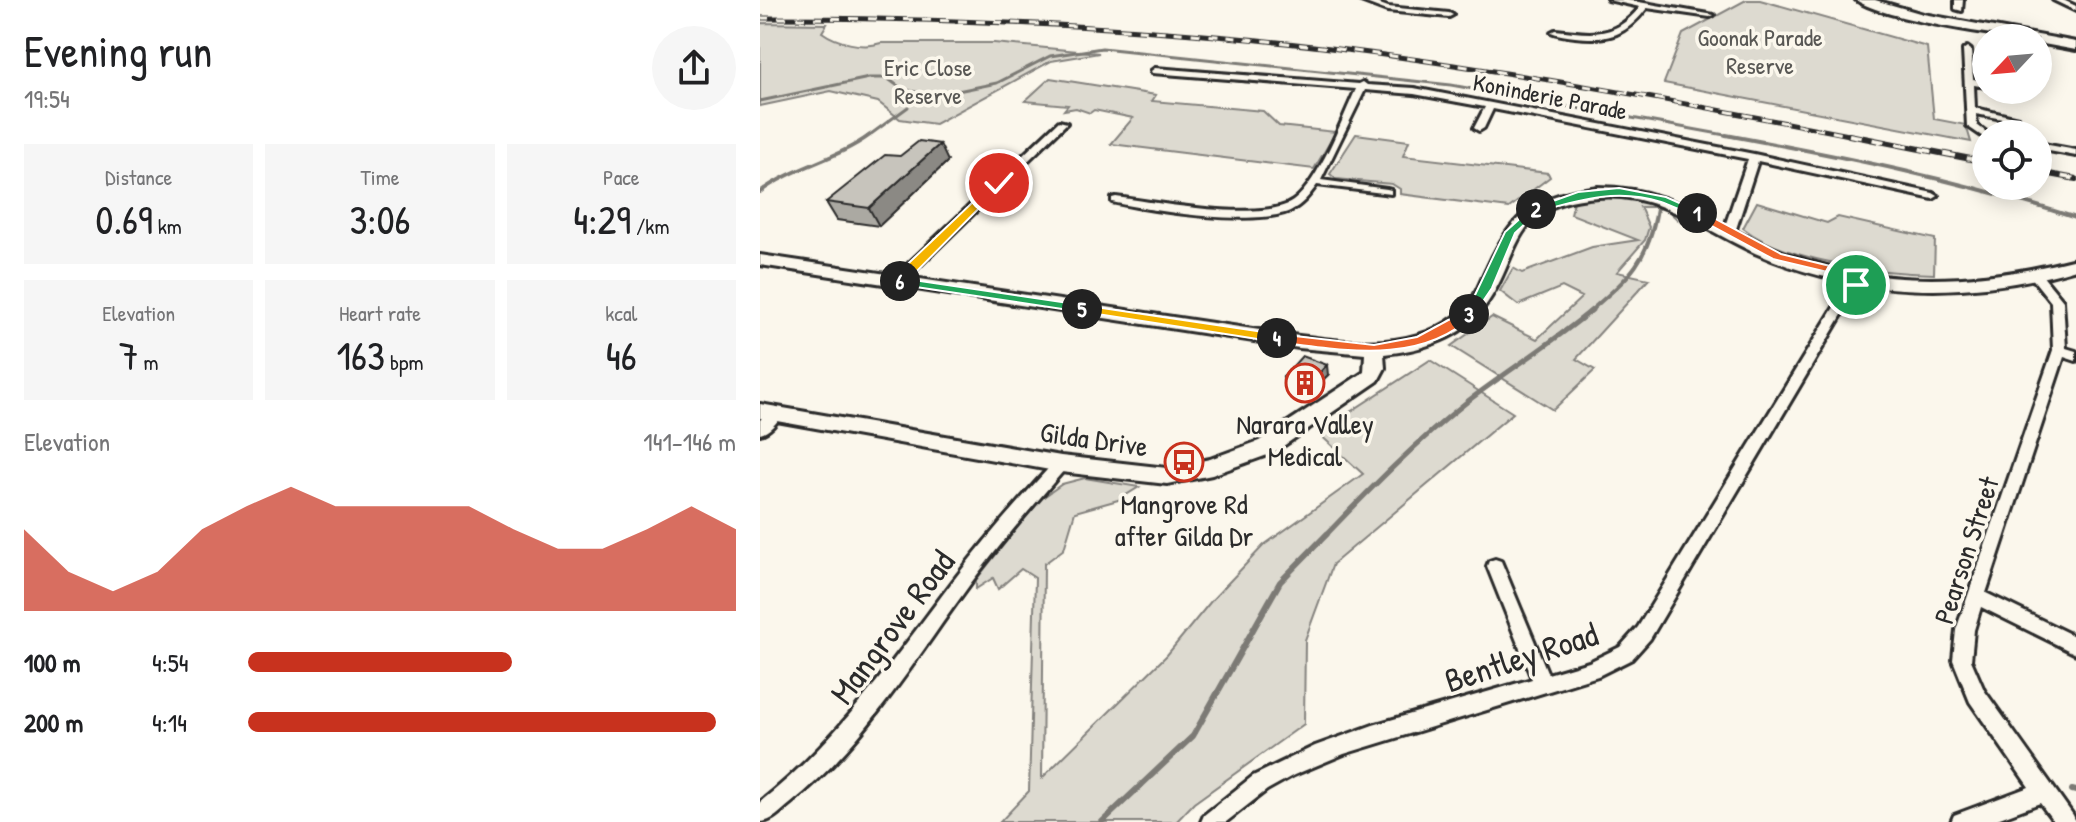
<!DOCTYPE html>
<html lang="en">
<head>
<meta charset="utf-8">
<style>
	body { margin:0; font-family:"Patrick Hand",sans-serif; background:#f6f6f6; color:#202124; height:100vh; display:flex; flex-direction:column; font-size:30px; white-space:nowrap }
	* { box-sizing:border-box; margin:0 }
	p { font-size:26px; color:#757577 }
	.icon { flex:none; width:44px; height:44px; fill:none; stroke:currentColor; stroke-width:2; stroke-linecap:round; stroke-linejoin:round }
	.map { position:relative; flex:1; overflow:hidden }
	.sheet { display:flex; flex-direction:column; background:#fff; width:760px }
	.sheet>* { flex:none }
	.needle { width:52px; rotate:244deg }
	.buttons { position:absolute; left:1212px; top:24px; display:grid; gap:16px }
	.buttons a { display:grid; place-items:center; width:80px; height:80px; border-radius:50%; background:#fff; box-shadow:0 4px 20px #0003; font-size:40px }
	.pin { position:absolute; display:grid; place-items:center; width:68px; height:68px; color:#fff; margin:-34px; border:4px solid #fff; border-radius:50%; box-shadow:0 2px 8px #0007 }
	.km { position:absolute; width:40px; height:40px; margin:-20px; border-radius:50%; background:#222; color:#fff; font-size:22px; line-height:40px; text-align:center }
	.round { display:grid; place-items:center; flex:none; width:84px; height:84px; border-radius:42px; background:#f6f6f6 }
	.summary { display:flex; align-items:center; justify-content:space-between; height:136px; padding:0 24px }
	h1 { font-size:44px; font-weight:600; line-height:60px }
	.metrics { display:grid; grid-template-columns:repeat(3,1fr); gap:12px; height:136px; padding:8px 24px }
	.metrics div { display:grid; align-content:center; border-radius:0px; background:#f6f6f6; text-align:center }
	.metrics b { font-size:40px; font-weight:600 }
	.metrics small { font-size:22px; font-weight:400 }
	.metrics p { font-size:22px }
	.chart { height:224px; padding:16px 24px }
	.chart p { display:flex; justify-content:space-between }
	.chart svg { width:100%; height:144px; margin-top:8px; fill:#c8321e; opacity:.7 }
	ul { padding:0 24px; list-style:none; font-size:26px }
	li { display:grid; grid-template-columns:128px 96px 1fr; align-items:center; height:60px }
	li i { height:20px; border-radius:10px; background:#c8321e }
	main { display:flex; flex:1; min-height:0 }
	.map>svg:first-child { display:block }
	.green { fill:#dddad0; stroke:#84827e; stroke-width:2 }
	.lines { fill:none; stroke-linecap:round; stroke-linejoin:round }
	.stream-far3 { stroke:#7b7a75; stroke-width:3 }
	.stream-far2 { stroke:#7b7a75; stroke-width:4 }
	.stream-far1 { stroke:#7b7a75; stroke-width:5 }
	.stream { stroke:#7b7a75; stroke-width:6 }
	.street-casing { stroke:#2b2b2b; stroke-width:6 }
	.secondary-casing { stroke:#2b2b2b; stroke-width:6 }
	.primary-casing { stroke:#2b2b2b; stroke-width:6 }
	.street { fill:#fbf7ec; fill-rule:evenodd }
	.secondary { fill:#fbf7ec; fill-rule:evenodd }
	.primary { fill:#fbf7ec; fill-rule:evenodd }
	.rail-far1-casing { stroke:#2b2b2b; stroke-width:5 }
	.rail-casing { stroke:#2b2b2b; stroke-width:6 }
	.rail-far1 { stroke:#fbf7ec; stroke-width:3; stroke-dasharray:9; stroke-linecap:butt }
	.rail { stroke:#fbf7ec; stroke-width:4; stroke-dasharray:12; stroke-linecap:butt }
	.wall { fill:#aba9a2; stroke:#2b2b2b; stroke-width:2 }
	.shaded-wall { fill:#8b8984; stroke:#2b2b2b; stroke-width:2 }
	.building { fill:#c7c4bc; stroke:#2b2b2b; stroke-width:2 }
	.split-1 { fill:#f0652b; stroke:#fff; stroke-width:2 }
	.split-2 { fill:#22a559; stroke:#fff; stroke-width:2 }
	.split-3 { fill:#22a559; stroke:#fff; stroke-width:2 }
	.split-4 { fill:#f0652b; stroke:#fff; stroke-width:2 }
	.split-5 { fill:#f5b400; stroke:#fff; stroke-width:2 }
	.split-6 { fill:#22a559; stroke:#fff; stroke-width:2 }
	.split-7 { fill:#f5b400; stroke:#fff; stroke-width:2 }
	.labels { text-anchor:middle; stroke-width:7; stroke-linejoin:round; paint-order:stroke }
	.far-park-label { font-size:24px; fill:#585754; stroke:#fbf7ec }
	.far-street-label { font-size:24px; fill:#2b2b2b; stroke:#fbf7ec }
	.poi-label { font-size:28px; fill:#2b2b2b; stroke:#fbf7ec }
	.street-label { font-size:28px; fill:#2b2b2b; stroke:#fbf7ec }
	.near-street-label { font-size:34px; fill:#2b2b2b; stroke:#fbf7ec }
</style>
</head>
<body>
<main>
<section class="sheet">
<div class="summary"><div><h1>Evening run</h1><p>19:54</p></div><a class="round"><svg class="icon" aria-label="share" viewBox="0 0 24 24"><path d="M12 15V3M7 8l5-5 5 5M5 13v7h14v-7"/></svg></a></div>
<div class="metrics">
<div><p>Distance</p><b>0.69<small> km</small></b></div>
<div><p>Time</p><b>3:06</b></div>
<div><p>Pace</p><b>4:29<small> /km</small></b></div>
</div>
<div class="metrics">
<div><p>Elevation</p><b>7<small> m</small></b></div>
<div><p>Heart rate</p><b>163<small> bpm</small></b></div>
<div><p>kcal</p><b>46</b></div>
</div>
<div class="chart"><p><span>Elevation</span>141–146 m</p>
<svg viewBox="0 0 160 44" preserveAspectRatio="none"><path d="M0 44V19L10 32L20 38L30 32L40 19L50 12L60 6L70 12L80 12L90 12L100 12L110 19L120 25L130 25L140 19L150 12L160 19V44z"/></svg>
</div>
<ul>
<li><b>100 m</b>4:54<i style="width:54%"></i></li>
<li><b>200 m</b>4:14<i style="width:96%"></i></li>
</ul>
</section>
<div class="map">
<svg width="1316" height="822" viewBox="0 0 1316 822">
	<rect width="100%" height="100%" fill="#fbf7ec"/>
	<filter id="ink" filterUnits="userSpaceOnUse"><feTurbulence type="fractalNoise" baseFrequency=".0125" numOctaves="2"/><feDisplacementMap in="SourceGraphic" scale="16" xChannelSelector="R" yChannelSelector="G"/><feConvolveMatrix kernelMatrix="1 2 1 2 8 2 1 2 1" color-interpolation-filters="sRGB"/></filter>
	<g filter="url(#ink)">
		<path class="green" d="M986 0H1000L1167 47 1174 119 1206 125 1211 142 904 83 923 34Z
			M0 23 67 24 62 32C77 43 104 49 121 43H234L339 53 291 61 175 124 140 119 118 102 71 91 0 106Z
			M290 78 396 95 392 101 503 111 519 126 576 132 554 169 351 144 373 118 334 110 330 113 316 108 304 110 308 105 265 101Z
			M596 134 649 141 643 156 788 173 790 177 749 208 640 194V189L632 184 576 179 570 174Z
			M845 196C884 197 915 208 949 228L945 231 918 220 904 207H880L889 227 885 240 857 272 889 279 816 359 835 370 793 410 691 346 732 317 777 339 822 297 802 287 758 305 740 291 753 268 762 273 832 247 878 240 811 214 814 201Z
			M997 202 1067 223 1078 217 1175 239 1174 274C1120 273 1025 261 983 228Z
			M670 360 753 413 573 564 545 640 544 724 434 803 416 822H240L269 791 275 578 261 569 238 589 233 578 216 589V580L278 501 302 484 325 478 379 487 358 500 315 512 304 549 284 564 282 778 407 655 452 600 504 545 603 474 558 433Z"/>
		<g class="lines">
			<path class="stream-far3" d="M0 101 109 78H127L142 89 173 96 237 83 290 56 342 48 691 85 976 137
				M107 137 148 107"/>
			<path class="stream-far2" d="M966 135C1085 157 1201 180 1316 218
				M0 192C33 167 76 160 110 135
				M829 312C869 277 888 262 897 209"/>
			<path class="stream-far1" d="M565 536C610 489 657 441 708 401 749 370 792 343 832 310"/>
			<path class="stream" d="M1312 790 1316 791
				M342 822 433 736 520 582 567 534"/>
			<defs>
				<path id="street" d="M598 0H609L628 7 689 13 693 15 689 17 627 11Z
					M848 0H867L954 15 950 17 887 8C866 35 850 41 815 37 807 36 798 35 791 32L795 30C833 34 854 39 880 7Z
					M1195 0H1203L1202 11 1195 9Z
					M1293 0H1303L1316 6V11Z
					M1207 47 1211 50 1213 79 1226 81V87L1214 85 1215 108 1258 118 1253 121 1216 114 1217 125 1229 134H1226V139L1207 126 1203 50Z
					M395 68 599 84 603 82 607 85 654 88 994 154 1173 193 1178 196 1173 199 998 161 975 232 969 235 963 232 988 159 733 109 724 128 719 131 714 128 725 107 654 94 605 90 561 180 627 189 631 190V194L557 185C549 196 542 205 530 211 493 227 393 211 352 202V198L356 197C394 202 503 223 533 201 559 182 582 119 596 89L392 73 391 71Z
					M299 121 307 123 141 284H133L131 281 133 278Z
					M1278 143 1316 150V156L1278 149Z
					M1099 272 1105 276 890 639 872 659 838 676 584 754 534 775 507 790 466 822H441L444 815 493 776 555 746 613 725 772 679 727 566 729 561 735 559 741 561 788 674 829 662 860 647 878 627 1093 276Z
					M1277 273 1281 274 1303 301 1306 348 1316 351V361L1304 357 1226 593 1316 637V654L1221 607 1214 630 1211 660 1224 690 1313 815 1316 822H1294L1280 803 1229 822H1191L1194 815 1269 787 1210 702 1193 660 1196 630 1293 350 1291 302 1271 277Z
					M15 409 20 410 22 414C18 422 9 432 0 434V420L10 410Z
					M301 458 306 460 308 464 306 468C276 502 247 536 220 571 160 650 109 741 30 804 21 811 12 822 0 822V802C78 741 133 660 193 581 225 539 260 499 296 460Z"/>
				<path id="secondary" d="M838 187C909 187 948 221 1010 247 1112 289 1210 286 1316 259V269C1210 300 1097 298 995 253 943 229 898 192 838 197 741 204 765 262 717 316 695 341 656 351 624 354L625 368 618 381 513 453 452 475 407 484 301 472 0 418V404L301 456 407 468 450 459 499 441 604 372 605 354 539 348 0 265V255L539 336C593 343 659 351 703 310 715 299 720 282 727 268 753 211 776 195 838 187Z"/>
				<path id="primary" d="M1096 0H1115L1163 14 1316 42V50L1278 43V38C1242 38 1123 19 1096 0Z"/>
			</defs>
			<use href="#street" class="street-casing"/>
			<use href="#secondary" class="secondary-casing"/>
			<use href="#primary" class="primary-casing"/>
			<use href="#street" class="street"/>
			<use href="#secondary" class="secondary"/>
			<use href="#primary" class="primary"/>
			<defs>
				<path id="rail-far1" d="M0 18C188 18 375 25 562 47 742 69 921 102 1099 137"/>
				<path id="rail" d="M1089 135 1226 162
					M1278 172 1316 179"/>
			</defs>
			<use href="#rail-far1" class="rail-far1-casing"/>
			<use href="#rail" class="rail-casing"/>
			<use href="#rail-far1" class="rail-far1"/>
			<use href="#rail" class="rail"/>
		</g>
		<path class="wall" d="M188 161 119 226 77 220 66 202Z
			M568 375 547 395 524 386 523 377Z"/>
		<path class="shaded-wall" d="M180 144 188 161 119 226 109 208Z
			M567 365 568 375 547 395 546 386Z"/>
		<path class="building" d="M159 141 180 144 109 208 66 202 125 155 140 156Z
			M542 356 567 365 546 386 523 377Z"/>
	</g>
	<path class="split-1" d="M933 211H941L1021 254 1103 274 1102 285 1092 287 1093 278 1013 259 933 216Z"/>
	<path class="split-2" d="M859 188 906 197 942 213 937 216C925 213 913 206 901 202 857 188 819 200 776 212L771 209 818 192Z"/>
	<path class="split-3" d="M773 207 781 209 755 233 732 288 713 316H705L745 232Z"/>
	<path class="split-4" d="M705 311 715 314C660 366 584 350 517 342L511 338 517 334 614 345 657 337Z"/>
	<path class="split-5" d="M322 305 517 334 523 338 517 342 318 311V306Z"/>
	<path class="split-6" d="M140 278 322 305 327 309 322 312 136 284Z"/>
	<path class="split-7" d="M235 181 244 183 144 284 133 283V278Z"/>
	<defs>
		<symbol id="building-ring" viewBox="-11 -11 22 22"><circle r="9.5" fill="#fbf7ec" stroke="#c8321e" stroke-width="1.5"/><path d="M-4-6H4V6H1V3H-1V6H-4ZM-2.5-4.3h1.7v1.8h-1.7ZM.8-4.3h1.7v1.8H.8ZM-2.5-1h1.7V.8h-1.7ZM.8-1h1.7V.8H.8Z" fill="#c8321e"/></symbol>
		<symbol id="bus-ring" viewBox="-11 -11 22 22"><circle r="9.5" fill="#fbf7ec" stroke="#c8321e" stroke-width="1.5"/><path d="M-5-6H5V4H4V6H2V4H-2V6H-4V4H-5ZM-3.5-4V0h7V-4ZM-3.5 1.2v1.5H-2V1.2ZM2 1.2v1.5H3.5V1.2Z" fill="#c8321e"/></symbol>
	</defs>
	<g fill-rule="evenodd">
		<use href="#building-ring" x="523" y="361" width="44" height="44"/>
		<use href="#bus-ring" x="402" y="440" width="44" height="44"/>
	</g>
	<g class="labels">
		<g class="far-park-label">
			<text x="1000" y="46">Goonak Parade<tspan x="1000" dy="28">Reserve</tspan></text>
			<text x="168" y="76">Eric Close<tspan x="168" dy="28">Reserve</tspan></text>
		</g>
		<g class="far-street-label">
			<text transform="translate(790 97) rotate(11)" y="8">Koninderie Parade</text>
		</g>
		<g class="poi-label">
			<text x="545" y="434">Narara Valley<tspan x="545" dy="32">Medical</tspan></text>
			<text x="424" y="514">Mangrove Rd<tspan x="424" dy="32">after Gilda Dr</tspan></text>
		</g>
		<g class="street-label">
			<text transform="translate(334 439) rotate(8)" y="10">Gilda Drive</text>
			<text transform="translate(1206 550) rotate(-72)" y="10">Pearson Street</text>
		</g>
		<g class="near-street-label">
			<text transform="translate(132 627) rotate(-53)" y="12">Mangrove Road</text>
			<text transform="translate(761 657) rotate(-18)" y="12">Bentley Road</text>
		</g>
	</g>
</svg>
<div class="buttons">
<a><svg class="needle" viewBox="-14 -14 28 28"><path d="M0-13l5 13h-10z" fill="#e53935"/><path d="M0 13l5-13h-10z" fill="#757577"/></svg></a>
<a><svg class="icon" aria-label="locate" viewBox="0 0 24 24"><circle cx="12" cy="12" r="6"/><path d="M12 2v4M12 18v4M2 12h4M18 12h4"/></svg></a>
</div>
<div class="pin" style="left:1096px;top:285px;background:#1e9e55"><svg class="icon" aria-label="arrive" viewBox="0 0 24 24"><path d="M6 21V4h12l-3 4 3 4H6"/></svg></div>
<div class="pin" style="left:239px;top:183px;background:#d93025"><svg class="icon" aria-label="check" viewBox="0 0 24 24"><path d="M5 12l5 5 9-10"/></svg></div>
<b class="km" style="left:937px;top:213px">1</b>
<b class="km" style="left:776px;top:209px">2</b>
<b class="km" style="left:709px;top:314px">3</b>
<b class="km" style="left:517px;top:338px">4</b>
<b class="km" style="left:322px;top:309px">5</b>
<b class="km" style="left:140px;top:281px">6</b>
</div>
</main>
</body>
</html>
